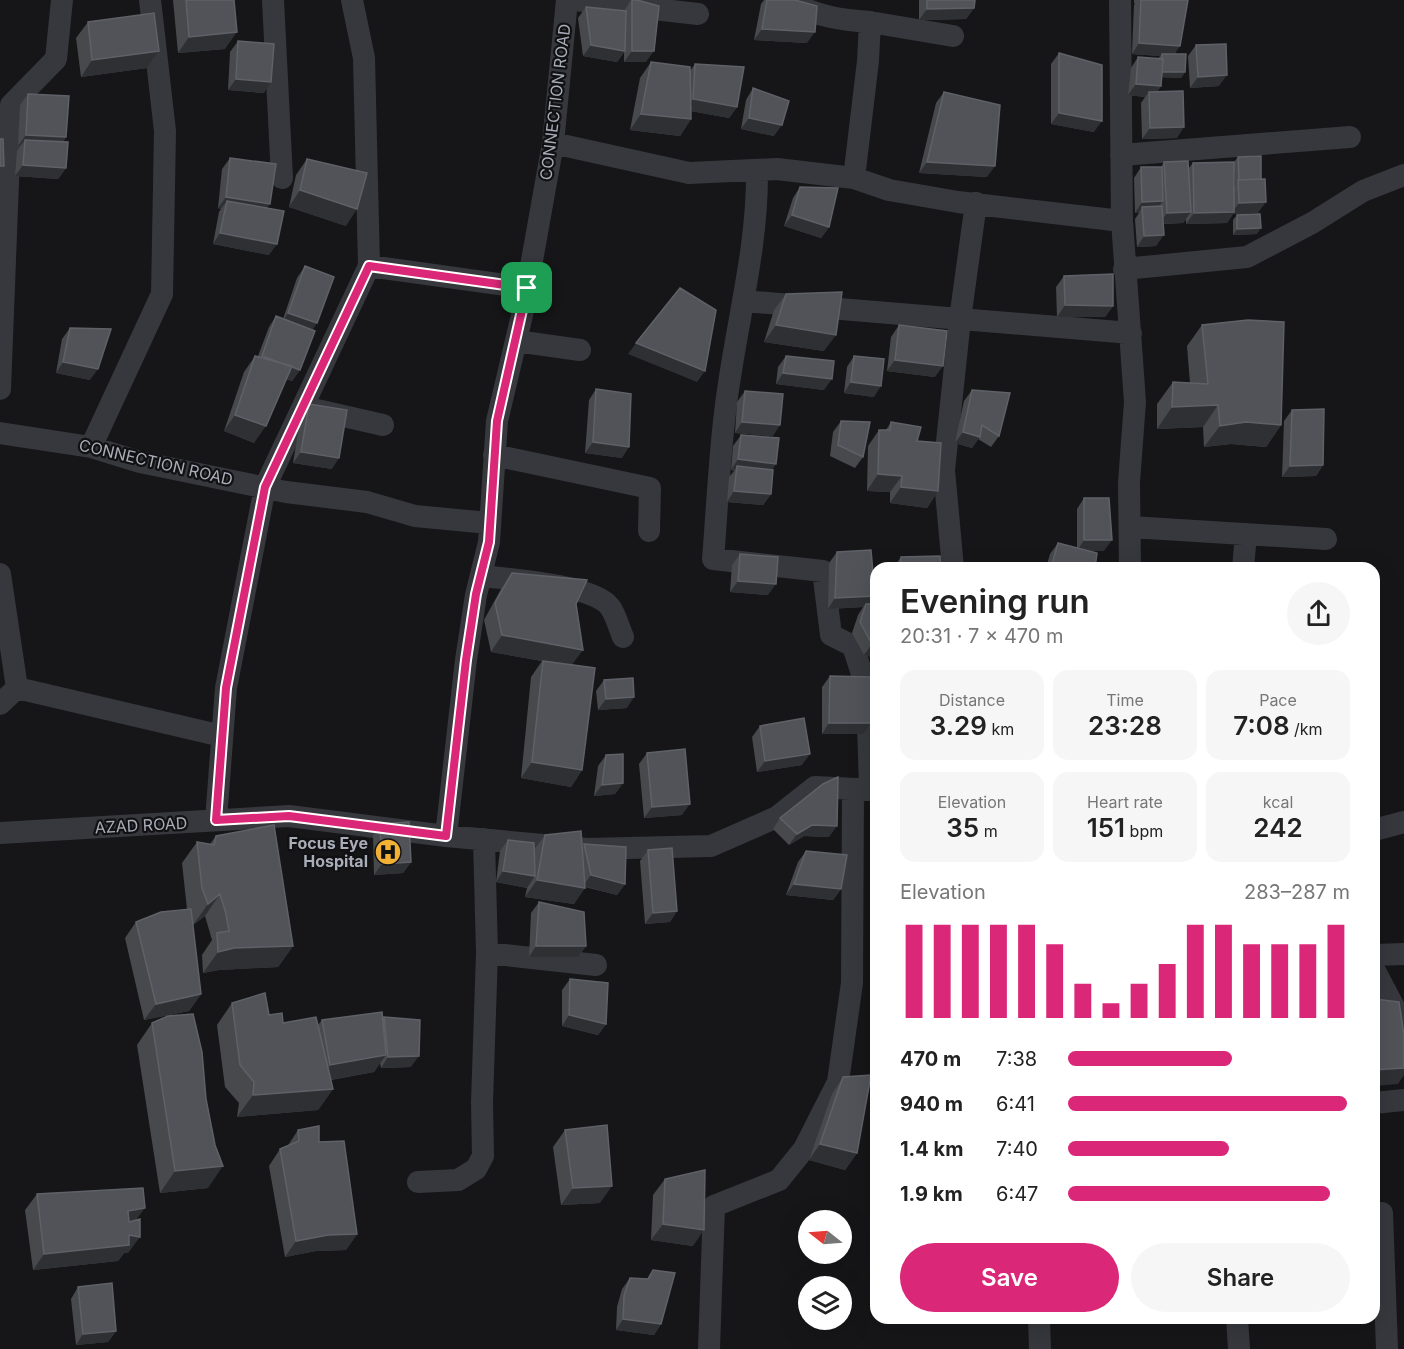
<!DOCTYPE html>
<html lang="en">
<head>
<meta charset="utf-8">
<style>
	body { margin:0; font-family:Inter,sans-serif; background:#f6f6f6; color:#222; height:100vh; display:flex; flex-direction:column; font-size:22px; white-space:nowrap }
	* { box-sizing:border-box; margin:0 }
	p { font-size:20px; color:#767676 }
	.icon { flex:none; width:33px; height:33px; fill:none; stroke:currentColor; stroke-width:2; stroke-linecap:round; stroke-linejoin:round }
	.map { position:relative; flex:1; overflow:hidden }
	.details { position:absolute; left:870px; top:562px; width:510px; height:762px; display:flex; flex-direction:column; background:#fff; border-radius:18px; box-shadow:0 6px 24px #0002 }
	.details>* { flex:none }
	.needle { width:39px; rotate:287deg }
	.buttons { position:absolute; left:798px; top:1210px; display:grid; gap:12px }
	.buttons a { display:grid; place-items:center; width:54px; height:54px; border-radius:50%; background:#fff; box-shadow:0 6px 24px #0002; font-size:30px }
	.pin { position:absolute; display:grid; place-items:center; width:51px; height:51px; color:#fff; margin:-26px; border-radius:12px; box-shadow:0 3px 9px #0006 }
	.round { display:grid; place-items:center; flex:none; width:63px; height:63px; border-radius:32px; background:#f6f6f6 }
	.overview { display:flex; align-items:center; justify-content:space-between; height:102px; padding:0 30px }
	h1 { font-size:33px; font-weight:600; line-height:45px }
	.figures { display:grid; grid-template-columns:repeat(3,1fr); gap:9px; height:102px; padding:6px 30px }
	.figures div { display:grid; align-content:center; border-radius:15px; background:#f6f6f6; text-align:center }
	.figures b { font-size:26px; font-weight:600 }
	.figures small { font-size:16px; font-weight:400 }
	.figures p { font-size:16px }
	.chart { height:168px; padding:12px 30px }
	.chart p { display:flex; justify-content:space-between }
	.chart svg { width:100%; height:108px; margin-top:6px; stroke:#db2777; stroke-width:6 }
	.cta { display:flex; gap:12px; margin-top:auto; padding:12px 30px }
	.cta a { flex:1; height:69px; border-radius:36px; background:#db2777; color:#fff; font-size:24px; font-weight:600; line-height:69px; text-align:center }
	.cta a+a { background:#f6f6f6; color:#222 }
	ul { padding:0 30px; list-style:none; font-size:20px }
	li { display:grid; grid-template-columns:96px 72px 1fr; align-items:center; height:45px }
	li i { height:15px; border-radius:8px; background:#db2777 }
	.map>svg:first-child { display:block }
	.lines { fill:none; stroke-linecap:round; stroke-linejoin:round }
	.minor { stroke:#37383d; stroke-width:22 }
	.wall { fill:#47494d }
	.shaded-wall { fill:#2f3033 }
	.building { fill:#525359; stroke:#5f6168; stroke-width:1.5 }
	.route-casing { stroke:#fff; stroke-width:12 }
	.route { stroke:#db2777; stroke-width:8 }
	.labels { text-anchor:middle; stroke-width:4.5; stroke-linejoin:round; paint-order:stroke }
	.street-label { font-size:16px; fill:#a8adb8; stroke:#111113 }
	.poi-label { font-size:16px; font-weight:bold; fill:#a8adb8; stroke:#111113; text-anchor:end }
</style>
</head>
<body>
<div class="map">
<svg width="1404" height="1349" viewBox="0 0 1404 1349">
	<rect width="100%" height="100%" fill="#161618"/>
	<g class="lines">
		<path class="minor" d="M273 0 282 178
			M575 0 698 14
			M795 0 794 3C817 17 844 20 870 22L868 61 854 178 889 190 958 202 1122 221 1135 402 1129 482 1130 568
			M1120 0 1122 221
			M870 22 953 36
			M553 143 689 173 777 169 854 178
			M1121 155 1350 137
			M757 170C758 252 734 332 725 413 719 462 717 511 713 559L823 571 831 635 853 646 867 690 870 789
			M369 266 527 288
			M1124 269 1247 257 1312 223 1363 191 1404 175
			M743 301 1131 333
			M516 341 580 350
			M0 389 11 105 56 59 62 0
			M317 410 383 425
			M0 433 91 447 140 462 286 492 367 502 415 516 489 523
			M91 447 162 294 165 131 150 0
			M494 455 650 488 649 531
			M1131 527 1326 539
			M953 568 944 470 960 319 976 203
			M1243 568 1246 534
			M0 574 17 688 0 704
			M481 576C509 579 594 585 610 607 616 615 619 628 623 637
			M17 688 222 736
			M216 820 226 688 265 487 369 266 364 58 352 0
			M1374 830 1404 822
			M0 833 289 816 446 836 587 849 711 846 777 817 815 787 876 790
			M446 836 466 660 476 595 489 542 497 421 523 311 553 143 567 0
			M487 953 596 965
			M1374 955 1404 954
			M1374 969 1404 1026
			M1374 1103 1404 1100
			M418 1182 458 1180 476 1169 483 1156 482 1102 487 953 484 839
			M1382 1213 1387 1349
			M1039 1318 1040 1349
			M1237 1318 1239 1349
			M709 1349 714 1206 779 1180 804 1149 838 1082 852 983 853 789"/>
	</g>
	<path class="wall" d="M173 0H234L225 49 178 53Z
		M631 0H637L646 62H624V52L617 62 583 56 578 18 586 7 624 11Z
		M764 0H767L807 43 754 40 761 4Z
		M919 0H975L974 8 966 19 919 20Z
		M1134 0H1188L1175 54 1185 72 1181 78 1161 77V86L1157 92 1177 138 1142 139 1141 103 1145 97 1128 95 1131 68 1138 57 1158 59 1160 56 1132 54 1134 5 1135 3H1134Z
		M88 22 159 51 147 68 81 77 76 38Z
		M238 41 264 93 228 90 230 52Z
		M1196 45 1219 86 1190 88 1188 56Z
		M1059 53 1094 132 1051 124V64Z
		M651 62 690 71 695 64 737 107 729 118 691 111V119L680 136 630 130 640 78Z
		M753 88 774 136 741 129 746 100Z
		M944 92 987 177 919 173 936 103Z
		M28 94 66 137 63 142 66 168 58 179 15 176 17 151 20 146H18L20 105Z
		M1238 157 1258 213 1233 214 1227 223 1186 224V219L1183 223 1163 224 1156 246 1137 247 1135 219 1139 213H1135L1134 178 1141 167H1161L1164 162 1188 169 1193 163 1234 186 1235 185 1234 162Z
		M230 158 267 208 269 255 213 244 219 212 221 209 218 208 222 169Z
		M307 159 346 226 289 207 296 175Z
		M800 187 829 227 821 238 784 226 793 198Z
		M1237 215 1257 234 1233 235V220Z
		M305 266 313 330 300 370 292 381 286 379 254 443 224 431 244 372 255 356H258L269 327 276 316 283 319 297 278Z
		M1064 276 1113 306 1105 317H1057L1056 287Z
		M786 294 824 351 764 342 774 310Z
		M899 325 935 377 887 371 891 337Z
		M1202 325 1281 425 1266 447 1231 444 1204 447 1203 427 1157 429V404L1173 382 1190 383 1187 346Z
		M70 328 90 380 56 373 62 339Z
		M786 356 824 390 776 384 778 367Z
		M854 356 874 397 844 393 847 367Z
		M596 389 622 458 585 453 589 400Z
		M972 390 999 436 991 447 978 439 972 448 955 443 964 401Z
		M745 391 773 436 735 433 737 402Z
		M309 404 332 469 293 463 301 415Z
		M1292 410 1323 465 1316 476 1282 477 1284 421Z
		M841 421 863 457 855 468 830 456 833 432Z
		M891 422 917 441 938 491 927 508 890 503V492L867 491 868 446 879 430H886Z
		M741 435 772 470 771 494 763 505 727 502 729 477 734 471 731 470 733 446Z
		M1084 498 1104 551H1087L1095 568H1046L1050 554 1058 543 1077 548V509Z
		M837 552 870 604 876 658 864 655 852 633 858 615 863 607 828 609 829 563Z
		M740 554 768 595 730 592 732 565Z
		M901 557 941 568H893Z
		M512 573 576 604 572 665 582 770 571 787 521 778 531 677 542 661 491 652 484 620 501 589Z
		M830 676 863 734H822V687Z
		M604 680 627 708 598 710 596 691Z
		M760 726 802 765 757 772 752 737Z
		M647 753 682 815 644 818 639 764Z
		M606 755 623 783 615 794 594 796 598 766Z
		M780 818 829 837 804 836 789 845 773 829Z
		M380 824 411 862 403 873 374 875 373 835Z
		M545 835 582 848 584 844 625 884 617 895 585 887 574 904 525 897 527 888 496 882 500 851 508 840 534 850Z
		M216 836 293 946 278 967 219 970 203 973 202 955 212 940 205 916 193 925 201 994 189 1011 144 1020 125 938 136 922 187 909 182 863 197 842 210 844Z
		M648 850 677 911 670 922 645 924 640 861Z
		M806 851 841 889 833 900 786 895 798 862Z
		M539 902 586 946 578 957H529L531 913Z
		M570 979 606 1024 598 1035 562 1026V990Z
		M232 1003 269 1015 283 1023 318 1025 322 1020 382 1019 384 1017 411 1067 381 1068 380 1063 374 1072 331 1080 333 1089 318 1110 237 1117 239 1103 225 1087 217 1025Z
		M152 1023 208 1188 160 1193 137 1045Z
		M843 1077 857 1153 845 1170 809 1160 832 1094Z
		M298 1130 319 1142 357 1234 346 1250 316 1251 285 1257 269 1166 280 1149 287 1147Z
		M565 1130 600 1203 561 1205 553 1147Z
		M665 1179 693 1246 651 1240 653 1195Z
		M37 1194 136 1220 128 1253H124L118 1261 33 1270 25 1210Z
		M653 1270 661 1324 654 1335 616 1330 617 1307 622 1289 630 1278 647 1279Z
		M78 1287 116 1331 108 1342 76 1345 71 1299Z"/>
	<path class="shaded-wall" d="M974 8 966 19 919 20 927 9Z
		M762 29 815 32 807 43 754 40Z
		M237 32 225 49 178 53 189 37Z
		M1139 43 1180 46 1172 58 1162 54 1160 56 1132 54Z
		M591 45 625 51 617 62 583 56Z
		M159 51 147 68 81 77 92 60Z
		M632 51H654L646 62H624Z
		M1161 72H1185L1181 78 1157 77Z
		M1227 75 1219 86 1190 88 1198 77Z
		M236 79 271 82 264 93 228 90Z
		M1136 84 1161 86 1153 97 1149 92 1145 97 1128 95Z
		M693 99 737 107 729 118 685 110Z
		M1059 113 1102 121 1094 132 1051 124Z
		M641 114 691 119 680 136 630 130Z
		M749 118 782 125 774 136 741 129Z
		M1184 127 1177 138 1142 139 1150 128Z
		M26 135 66 137 59 148 25 140 20 146H18Z
		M927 162 995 166 987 177 919 173Z
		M23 165 66 168 58 179 15 176Z
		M300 190 357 209 346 226 289 207Z
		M226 197 270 204 262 215 227 201 221 209 218 208Z
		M1163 201 1155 212 1142 207 1139 213H1135L1142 202Z
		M1266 202 1258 213 1233 214 1227 223 1186 224 1194 213 1232 212 1239 203Z
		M1191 212 1183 223 1159 224 1167 213Z
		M792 215 829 227 821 238 784 226Z
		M1261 228 1257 234 1233 235 1237 229Z
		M220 233 277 244 269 255 213 244Z
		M1164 235 1156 246 1137 247 1144 236Z
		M1065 305 1113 306 1105 317H1057Z
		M288 313 317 323 309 335 281 324Z
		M776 325 836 335 824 351 764 342Z
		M636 343 705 371 697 382 628 354Z
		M262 356 300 370 292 381 254 367Z
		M895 360 943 366 935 377 887 371Z
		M63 362 98 369 90 380 56 373Z
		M783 373 832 379 824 390 776 384Z
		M851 382 881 386 874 397 844 393Z
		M1218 405 1203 427 1157 429 1172 407Z
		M235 415 266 426 254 443 224 431Z
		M742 422 780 425 773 436 735 433Z
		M1246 422 1281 425 1266 447 1231 444 1204 447 1220 426Z
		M963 432 980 437 972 448 955 443Z
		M593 442 629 447 622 458 585 453Z
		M301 452 339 458 332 469 293 463Z
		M738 459 776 464 769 475 737 466 734 471 731 470Z
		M1323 465 1316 476 1282 477 1290 466Z
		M878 474 902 476 890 492 867 491Z
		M901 487 938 491 927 508 890 503Z
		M734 491 771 494 763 505 727 502Z
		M1084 540H1112L1104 551H1077Z
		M738 581 776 584 768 595 730 592Z
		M875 596 867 607 866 604 863 607 828 609 835 598Z
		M502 635 583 650 571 666 491 652Z
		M872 644 876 645V658L864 655Z
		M634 697 627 708 598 710 606 699Z
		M829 723H871L863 734H822Z
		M810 754 802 765 757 772 765 761Z
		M532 762 582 770 571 787 521 778Z
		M623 783 615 794 594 796 602 785Z
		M690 804 682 815 644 818 652 807Z
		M812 825 837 826 829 837 804 836 789 845 797 834Z
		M411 862 403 873 374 875 382 864Z
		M503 871 535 876 527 888 496 882Z
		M591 875 625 884 617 895 583 886Z
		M537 880 585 888 574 904 525 897Z
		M794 884 841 889 833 900 786 895Z
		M220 894 205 916 193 925 208 904Z
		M677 911 670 922 645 924 653 913Z
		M293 946 278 967 219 970 203 973 218 952 234 948Z
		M536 946H586L578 957H529Z
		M201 994 189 1011 144 1020 156 1004Z
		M569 1015 606 1024 598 1035 562 1026Z
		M386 1055 374 1072 318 1082 330 1065Z
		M419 1056 411 1067 381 1068 388 1057Z
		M1404 1068V1075L1398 1084 1374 1086V1070Z
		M333 1089 318 1110 237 1117 253 1095Z
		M820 1144 857 1153 845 1170 809 1160Z
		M223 1166 208 1188 160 1193 175 1171Z
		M612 1186 600 1203 561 1205 573 1188Z
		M145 1208 133 1224 116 1228 128 1211Z
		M663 1224 704 1230 693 1246 651 1240Z
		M357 1234 346 1250 316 1251 285 1257 296 1241 328 1235Z
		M129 1235 140 1237 128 1253H124L118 1261 33 1270 44 1254Z
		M623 1319 661 1324 654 1335 616 1330Z
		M116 1331 108 1342 76 1345 83 1334Z"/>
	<path class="building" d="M186 0H234L237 32 189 37Z
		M632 0H637L659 6 654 51H632Z
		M767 0H795L817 6 815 32 762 29Z
		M927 0H975L974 8 927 9Z
		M1141 0H1188L1180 46 1139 43Z
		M586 7 626 11 625 51 591 45Z
		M154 13 159 51 92 60 88 22Z
		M238 41 274 44 271 82 236 79Z
		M1226 44 1227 75 1198 77 1196 45Z
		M1059 53 1102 65V121L1059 113Z
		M1162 54H1186L1185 72H1162L1163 59H1162Z
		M1138 57 1163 59 1161 86 1136 84Z
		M651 62 690 67 691 119 641 114Z
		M695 64 744 67 737 107 693 99Z
		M753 88 789 101 782 125 749 118Z
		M1183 91 1184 127 1150 128 1149 92Z
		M944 92 1000 105 995 166 927 162Z
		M28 94 69 96 66 137 26 135Z
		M0 139H3L4 166H0Z
		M25 140 68 142 66 168 23 165Z
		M1261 156V179L1239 180 1238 157Z
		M230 158 276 164 270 204 226 197Z
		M307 159 367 173 357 209 300 190Z
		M1188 161 1191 212 1167 213 1164 162Z
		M1234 162V212L1194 213 1193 163Z
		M1141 167H1162L1163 201 1142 202Z
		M1265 179 1266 202 1239 203 1238 180Z
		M800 187 838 188 829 227 792 215Z
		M227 201 284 211 277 244 220 233Z
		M1162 206 1164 235 1144 236 1142 207Z
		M1260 214 1261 228 1237 229V215Z
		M305 266 334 277 317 323 288 313Z
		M1113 274V306L1065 305 1064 276Z
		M680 288 716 310 705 371 636 343Z
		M842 292 836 335 776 325 786 294Z
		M276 316 315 331 300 370 262 356Z
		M1248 320 1284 322 1281 425 1246 422 1220 426 1218 405 1172 407 1173 382 1208 384 1202 325Z
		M899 325 947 331 943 366 895 360Z
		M70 328 111 329 98 369 63 362Z
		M255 356 292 366 266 426 235 415Z
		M786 356 834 361 832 379 783 373Z
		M854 356 884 359 881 386 851 382Z
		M596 389 631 394 629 447 593 442Z
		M972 390 1010 393 999 436 982 425 980 437 963 432Z
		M745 391 783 394 780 425 742 422Z
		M309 404 347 410 339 458 301 452Z
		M1324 409 1323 465 1290 466 1292 410Z
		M841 421 870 422 863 457 838 445Z
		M891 422 921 427 917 441 941 443 938 491 901 487 902 476 878 474 879 430H890Z
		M741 435 779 438 776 464 738 459Z
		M737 466 773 470 771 494 734 491Z
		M1084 498H1109L1112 540H1084Z
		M1058 543 1097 553 1095 568H1051Z
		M871 550 875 596 835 598 837 552Z
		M740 554 778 557 776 584 738 581Z
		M940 556 941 568H900L901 557Z
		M512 573 587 580 576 604 583 650 502 635 495 603Z
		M866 604H876V645L872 644 860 622Z
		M543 661 595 668 582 770 532 762Z
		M830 676 871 677V723H829Z
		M633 678 634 697 606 699 604 680Z
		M804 718 810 754 765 761 760 726Z
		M685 749 690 804 652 807 647 753Z
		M623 754V783L602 785 606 755Z
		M838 777 837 826 812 825 797 834 780 818 823 784Z
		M409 822 411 862 382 864 380 824Z
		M274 825 293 946 234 948 218 952 217 933 229 931 226 914 220 894 208 904 202 888 197 842 214 845 216 836Z
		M581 831 585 888 537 880 545 835Z
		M508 840 534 843 535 876 503 871Z
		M584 844 626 847 625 884 591 875Z
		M672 848 677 911 653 913 648 850Z
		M806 851 847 855 841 889 794 884Z
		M539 902 584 912 586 946H536Z
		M191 909 201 994 156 1004 136 922 161 912Z
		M570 979 608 983 606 1024 569 1015Z
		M265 993 269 1015 282 1013 283 1023 316 1017 333 1089 253 1095 254 1082 240 1065 232 1003Z
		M1374 999 1399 1002 1404 1035V1068L1374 1070Z
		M382 1012 386 1055 330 1065 322 1020Z
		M193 1014 202 1052 206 1099 215 1145 223 1166 175 1171 152 1023 168 1016Z
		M384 1017 420 1020 419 1056 388 1057Z
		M871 1075 857 1153 820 1144 843 1077Z
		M607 1125 612 1186 573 1188 565 1130Z
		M319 1126V1142L344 1141 357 1234 328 1235 296 1241 280 1149 299 1141 298 1130Z
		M705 1170 704 1230 663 1224 665 1179Z
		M143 1188 145 1208 128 1211 129 1222 140 1219V1237L129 1235V1245L44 1254 37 1194Z
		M653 1270 675 1273 661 1324 623 1319 624 1296 630 1278 648 1279Z
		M112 1283 116 1331 83 1334 78 1287Z"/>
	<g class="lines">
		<defs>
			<path id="route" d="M369 266 527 288 497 421 489 542 476 594 466 660 446 836 289 816 216 820 226 688 265 487Z"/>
		</defs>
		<use href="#route" class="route-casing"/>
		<use href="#route" class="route"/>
	</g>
	<defs>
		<symbol id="hospital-disc" viewBox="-11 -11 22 22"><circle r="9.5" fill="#f2b134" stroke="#111113"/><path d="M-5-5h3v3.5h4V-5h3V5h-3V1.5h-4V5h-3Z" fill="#111"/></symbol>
	</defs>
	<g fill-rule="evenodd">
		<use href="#hospital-disc" x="373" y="837" width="30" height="30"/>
	</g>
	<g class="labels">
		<g class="street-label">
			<text transform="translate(555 102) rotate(-83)" y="6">CONNECTION ROAD</text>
			<text transform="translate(156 462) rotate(13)" y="6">CONNECTION ROAD</text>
			<text transform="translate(141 825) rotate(-3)" y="6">AZAD ROAD</text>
		</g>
		<g class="poi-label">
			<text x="368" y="849">Focus Eye<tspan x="368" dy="18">Hospital</tspan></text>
		</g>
	</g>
</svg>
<div class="buttons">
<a><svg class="needle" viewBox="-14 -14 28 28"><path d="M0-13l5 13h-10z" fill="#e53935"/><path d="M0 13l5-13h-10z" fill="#767676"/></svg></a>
<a><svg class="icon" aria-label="layers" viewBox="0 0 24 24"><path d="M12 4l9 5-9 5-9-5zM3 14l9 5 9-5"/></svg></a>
</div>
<div class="pin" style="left:527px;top:288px;background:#1e9e55"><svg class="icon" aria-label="arrive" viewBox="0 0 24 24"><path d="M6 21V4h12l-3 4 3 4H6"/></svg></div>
<section class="details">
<div class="overview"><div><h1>Evening run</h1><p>20:31 · 7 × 470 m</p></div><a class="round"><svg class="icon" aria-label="share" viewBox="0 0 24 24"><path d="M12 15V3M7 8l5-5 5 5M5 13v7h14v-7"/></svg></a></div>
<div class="figures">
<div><p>Distance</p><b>3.29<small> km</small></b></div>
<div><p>Time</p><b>23:28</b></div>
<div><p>Pace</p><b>7:08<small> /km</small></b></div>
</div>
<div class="figures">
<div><p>Elevation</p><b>35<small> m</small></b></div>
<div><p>Heart rate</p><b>151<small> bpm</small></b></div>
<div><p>kcal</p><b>242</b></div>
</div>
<div class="chart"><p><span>Elevation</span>283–287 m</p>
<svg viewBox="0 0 160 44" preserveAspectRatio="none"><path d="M5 44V6M15 44V6M25 44V6M35 44V6M45 44V6M55 44V14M65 44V30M75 44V38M85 44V30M95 44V22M105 44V6M115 44V6M125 44V14M135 44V14M145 44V14M155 44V6"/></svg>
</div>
<ul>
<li><b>470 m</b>7:38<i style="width:58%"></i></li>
<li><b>940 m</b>6:41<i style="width:99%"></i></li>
<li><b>1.4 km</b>7:40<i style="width:57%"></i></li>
<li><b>1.9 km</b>6:47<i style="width:93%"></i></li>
</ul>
<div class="cta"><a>Save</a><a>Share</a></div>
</section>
</div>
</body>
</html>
